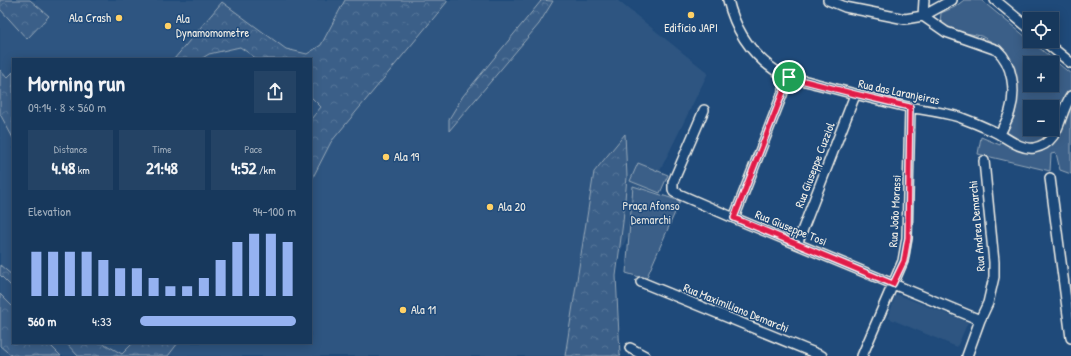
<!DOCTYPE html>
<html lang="en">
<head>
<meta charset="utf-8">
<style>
	body { margin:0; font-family:"Patrick Hand",sans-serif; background:#244365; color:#f1f3f6; height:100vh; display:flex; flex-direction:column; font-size:15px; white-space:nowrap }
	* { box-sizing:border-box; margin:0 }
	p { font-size:13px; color:#9eacbb }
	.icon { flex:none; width:22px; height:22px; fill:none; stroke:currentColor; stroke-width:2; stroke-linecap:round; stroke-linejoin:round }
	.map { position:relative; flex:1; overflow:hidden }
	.panel { position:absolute; left:12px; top:58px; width:300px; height:286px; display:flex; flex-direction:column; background:#17385c; border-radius:0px; box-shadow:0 2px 10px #0003,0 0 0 1px #365272 }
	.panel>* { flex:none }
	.fabs { position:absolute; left:1023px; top:12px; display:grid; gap:8px }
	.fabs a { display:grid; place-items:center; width:36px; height:36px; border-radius:0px; background:#17385c; box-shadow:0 2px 10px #0003,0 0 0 1px #365272; font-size:20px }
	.pin { position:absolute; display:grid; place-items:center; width:34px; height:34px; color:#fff; margin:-17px; border:2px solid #fff; border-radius:50%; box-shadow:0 1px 4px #0007 }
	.round { display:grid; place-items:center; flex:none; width:42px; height:42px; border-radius:0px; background:#244365 }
	.overview { display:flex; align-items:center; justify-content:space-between; height:68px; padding:0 16px }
	h1 { font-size:22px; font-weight:700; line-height:30px }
	.figures { display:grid; grid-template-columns:repeat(3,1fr); gap:6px; height:68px; padding:4px 16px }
	.figures div { display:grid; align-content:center; border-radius:0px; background:#244365; text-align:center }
	.figures b { font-size:17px; font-weight:700 }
	.figures small { font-size:11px; font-weight:400 }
	.figures p { font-size:11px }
	.chart { height:112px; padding:8px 16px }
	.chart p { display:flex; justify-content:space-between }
	.chart svg { width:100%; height:72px; margin-top:4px; stroke:#95b2f1; stroke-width:6 }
	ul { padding:0 16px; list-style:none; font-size:13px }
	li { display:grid; grid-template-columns:64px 48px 1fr; align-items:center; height:30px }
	li i { height:10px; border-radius:5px; background:#95b2f1 }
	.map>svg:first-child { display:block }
	.built { fill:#2d5581; fill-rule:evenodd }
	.forest { fill:url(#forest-crowns); stroke:#97a8b8 }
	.park { fill:#3a5f88; stroke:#97a8b8; fill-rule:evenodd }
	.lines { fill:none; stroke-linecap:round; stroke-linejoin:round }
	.minor-casing { stroke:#f4f1e8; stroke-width:12 }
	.minor { stroke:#1f4a7a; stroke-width:9 }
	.route-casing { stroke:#fff; stroke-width:8 }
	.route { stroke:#e11d48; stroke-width:5 }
	.poi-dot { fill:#ffd166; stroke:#1f4a7a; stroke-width:1.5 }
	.labels { text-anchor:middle; stroke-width:3; stroke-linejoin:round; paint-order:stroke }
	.poi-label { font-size:12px; fill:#f4f1e8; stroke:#1f4a7a; text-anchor:start }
	.street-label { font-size:12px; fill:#f4f1e8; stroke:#1f4a7a }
	.park-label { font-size:12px; fill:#e1e2de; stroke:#1f4a7a }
</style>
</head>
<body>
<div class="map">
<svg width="1071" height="356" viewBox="0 0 1071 356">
	<defs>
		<pattern id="forest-crowns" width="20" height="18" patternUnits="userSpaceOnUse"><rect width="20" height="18" fill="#3a5f88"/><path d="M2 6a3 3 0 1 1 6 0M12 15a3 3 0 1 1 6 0" fill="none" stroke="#577699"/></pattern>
	</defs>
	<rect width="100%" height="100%" fill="#1f4a7a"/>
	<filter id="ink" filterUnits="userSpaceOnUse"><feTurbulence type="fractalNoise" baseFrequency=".025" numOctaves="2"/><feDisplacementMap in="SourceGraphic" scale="8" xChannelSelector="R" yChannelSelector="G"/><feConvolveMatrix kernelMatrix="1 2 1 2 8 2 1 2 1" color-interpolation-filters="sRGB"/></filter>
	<g filter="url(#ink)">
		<path class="built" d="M0 0H617L708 73 569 356H0ZM13 59H311V343H13Z
			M896 294 968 322 957 347 888 318Z"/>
		<path class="forest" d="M0 0H30L49 16 27 39 0 9Z
			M345 0H447V2L331 142 311 181V119L321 107 311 97V59H257L240 47 209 54 201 59H174L222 2 286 49 307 54 321 45Z
			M540 0 553 1 539 24 449 131V119L463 96 541 1Z
			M0 70 7 78 13 72V138L0 114Z
			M625 134 627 177 623 222 616 276 620 355 621 356H565L594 172Z
			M0 265 13 276V288L0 275Z
			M0 294 13 307V343H48L61 356H12L0 346Z
			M66 343H103L122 354 133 343H178L168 356H78Z"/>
		<path class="park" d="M964 0H981L1071 74V174L1060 170 1056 153 1051 154 1050 171 978 154 981 137 1000 145 1014 117 1017 103V82L1014 72 1002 49 992 42 981 36 956 31 940 23 941 13 955 7ZM1030 63H1052V85H1030ZM1030 107H1052V129H1030Z
			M638 163 668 175 660 193 630 181Z
			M633 186 680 201 646 279 626 273Z"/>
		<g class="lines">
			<defs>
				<path id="minor" d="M728 0C735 29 751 54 776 71 788 78 804 80 817 84 847 92 877 100 908 107 925 110 942 112 959 117 970 121 982 126 993 131 1005 136 1019 150 1034 148 1062 142 1058 114 1071 96
					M828 0 845 7 905 19 923 16 952 0
					M995 0 1030 29
					M923 16 946 32 997 50C1013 64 1016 92 1010 111 1008 119 1003 127 1000 134
					M923 16 924 0
					M1044 41 1071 63
					M704 110 673 182V189L674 192 734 218 980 320
					M1050 178 1071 338
					M734 218 789 77
					M797 244 855 95
					M641 282 822 356
					M630 348 645 356
					M862 356 903 261 907 238 910 107
					M967 356 980 320 988 303 994 277V262L984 161"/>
			</defs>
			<use href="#minor" class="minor-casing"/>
			<use href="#minor" class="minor"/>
		</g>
	</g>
	<g class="lines" filter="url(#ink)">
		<defs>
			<path id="route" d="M789 77 855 94 910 107 908 238 904 261 893 284 734 218Z"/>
		</defs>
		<use href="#route" class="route-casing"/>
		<use href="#route" class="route"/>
	</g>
	<g class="poi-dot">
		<circle cx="691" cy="15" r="4"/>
		<circle cx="119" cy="18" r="4"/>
		<circle cx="168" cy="26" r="4"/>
		<circle cx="386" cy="157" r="4"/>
		<circle cx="490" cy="207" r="4"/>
		<circle cx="403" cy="310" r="4"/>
	</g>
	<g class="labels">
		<g class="poi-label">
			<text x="111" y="22" text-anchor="end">Ala Crash</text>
			<text x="176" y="23">Ala<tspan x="176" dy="14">Dynamomometre</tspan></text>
			<text x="691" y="32" text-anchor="middle">Edifício JAPI</text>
			<text x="394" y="161">Ala 19</text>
			<text x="498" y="211">Ala 20</text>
			<text x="411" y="314">Ala 11</text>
		</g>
		<g class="street-label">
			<text transform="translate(899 92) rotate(12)" y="4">Rua das Laranjeiras</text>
			<text transform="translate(815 165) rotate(-69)" y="4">Rua Giuseppe Cuzziol</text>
			<text transform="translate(895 211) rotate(-87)" y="4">Rua João Morassi</text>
			<text transform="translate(977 226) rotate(-95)" y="4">Rua Andrea Demarchi</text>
			<text transform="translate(791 228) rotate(22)" y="4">Rua Giuseppe Tosi</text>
			<text transform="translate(736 308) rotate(22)" y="4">Rua Maximiliano Demarchi</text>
		</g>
		<g class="park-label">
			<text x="651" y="210">Praça Afonso<tspan x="651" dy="14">Demarchi</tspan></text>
		</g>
	</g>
</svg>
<div class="fabs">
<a><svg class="icon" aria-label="locate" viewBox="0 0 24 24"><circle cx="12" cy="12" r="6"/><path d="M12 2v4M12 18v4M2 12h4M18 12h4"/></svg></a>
<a>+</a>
<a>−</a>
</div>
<div class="pin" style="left:789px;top:77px;background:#1e9e55"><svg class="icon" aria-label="arrive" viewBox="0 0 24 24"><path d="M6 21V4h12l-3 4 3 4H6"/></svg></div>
<section class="panel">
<div class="overview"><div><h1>Morning run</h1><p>09:14 · 8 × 560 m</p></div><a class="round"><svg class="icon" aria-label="share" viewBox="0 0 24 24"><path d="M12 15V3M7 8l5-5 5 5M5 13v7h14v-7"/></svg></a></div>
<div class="figures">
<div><p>Distance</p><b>4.48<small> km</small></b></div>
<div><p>Time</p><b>21:48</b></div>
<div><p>Pace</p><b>4:52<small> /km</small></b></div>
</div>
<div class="chart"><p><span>Elevation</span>94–100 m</p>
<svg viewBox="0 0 160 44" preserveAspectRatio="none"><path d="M5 44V17M15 44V17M25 44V17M35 44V17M45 44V22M55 44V27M65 44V27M75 44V33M85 44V38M95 44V38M105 44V33M115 44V22M125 44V11M135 44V6M145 44V6M155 44V11"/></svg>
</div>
<ul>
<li><b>560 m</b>4:33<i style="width:100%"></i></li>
</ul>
</section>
</div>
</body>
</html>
